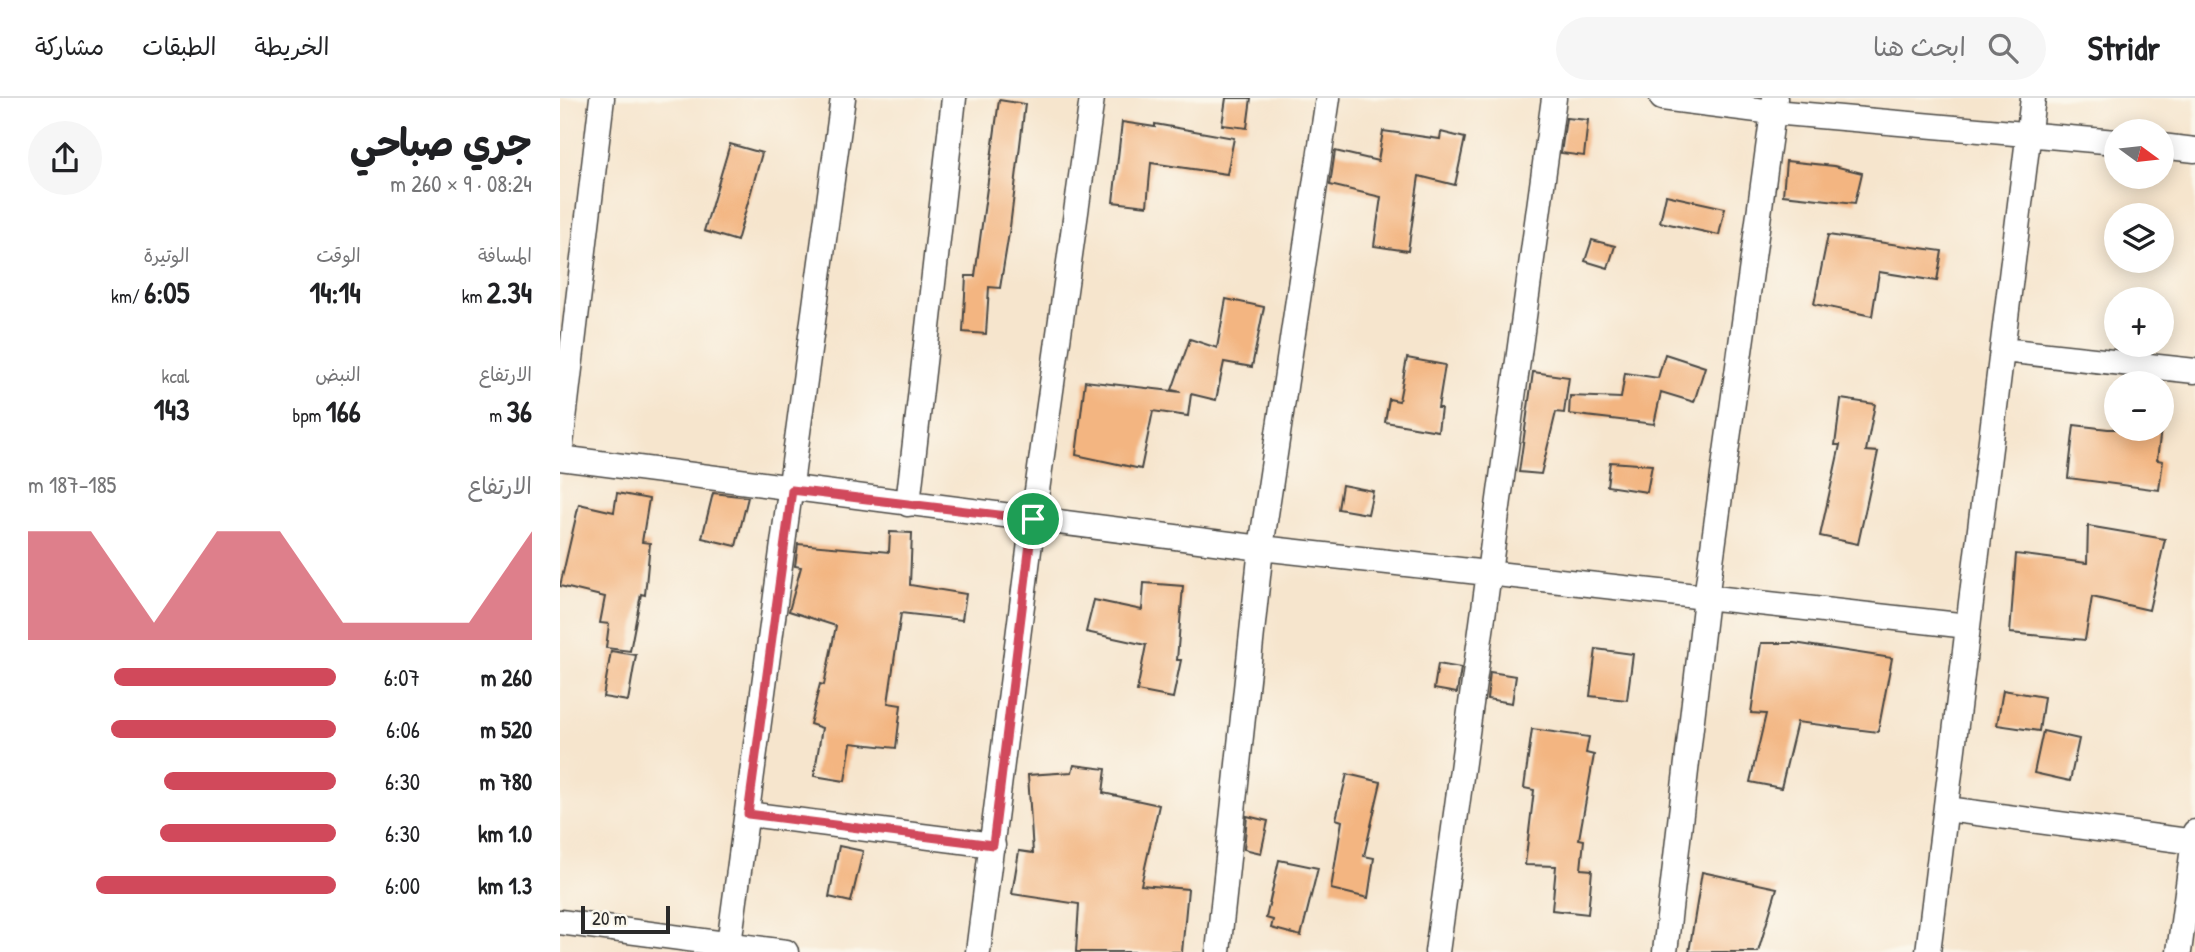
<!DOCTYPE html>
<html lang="ar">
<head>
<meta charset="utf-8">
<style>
	body { margin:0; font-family:"Patrick Hand","Playpen Sans Arabic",sans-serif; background:#f6f6f6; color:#202124; direction:rtl; height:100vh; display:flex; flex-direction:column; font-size:26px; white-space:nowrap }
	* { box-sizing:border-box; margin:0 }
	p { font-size:23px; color:#757577 }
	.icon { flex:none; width:38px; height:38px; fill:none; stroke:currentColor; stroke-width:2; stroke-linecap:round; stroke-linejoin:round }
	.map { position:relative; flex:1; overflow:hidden; direction:ltr }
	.details { display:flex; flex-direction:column; background:#fff; width:560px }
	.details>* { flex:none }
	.needle { width:46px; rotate:105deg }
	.tools { position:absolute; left:1544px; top:21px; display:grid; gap:14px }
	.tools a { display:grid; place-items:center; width:70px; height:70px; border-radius:50%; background:#fff; box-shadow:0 4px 18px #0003; font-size:35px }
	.scale { position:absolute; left:21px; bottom:18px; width:89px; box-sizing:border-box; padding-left:7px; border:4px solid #2b2b2b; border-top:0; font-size:19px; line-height:24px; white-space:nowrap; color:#2b2b2b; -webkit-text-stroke:5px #fbf7ec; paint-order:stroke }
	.pin { position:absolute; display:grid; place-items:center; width:60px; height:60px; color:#fff; margin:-30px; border:4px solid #fff; border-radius:50%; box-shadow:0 2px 7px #0007 }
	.round { display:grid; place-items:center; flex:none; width:74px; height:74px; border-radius:37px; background:#f6f6f6 }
	.summary { display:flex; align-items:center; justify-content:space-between; height:119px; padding:0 28px }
	h1 { font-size:38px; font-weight:700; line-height:52px }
	.metrics { display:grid; grid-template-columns:repeat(3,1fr); gap:10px; height:119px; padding:7px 28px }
	.metrics div { display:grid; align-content:center }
	.metrics b { font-size:30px; font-weight:700 }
	.metrics small { font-size:19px; font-weight:400 }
	.metrics p { font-size:19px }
	.chart { height:196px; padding:14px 28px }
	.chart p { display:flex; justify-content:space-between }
	.chart svg { width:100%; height:126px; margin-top:7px; fill:#d1495b; opacity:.7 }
	ul { padding:0 28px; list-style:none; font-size:23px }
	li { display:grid; grid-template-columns:112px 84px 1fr; align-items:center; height:52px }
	li i { height:18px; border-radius:9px; background:#d1495b }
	header { display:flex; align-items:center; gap:42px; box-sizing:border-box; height:98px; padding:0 35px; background:#fff; border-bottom:2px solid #e0e0e0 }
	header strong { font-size:33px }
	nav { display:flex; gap:38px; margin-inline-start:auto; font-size:24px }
	.search { width:490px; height:63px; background:#f6f6f6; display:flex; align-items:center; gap:18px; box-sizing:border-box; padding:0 24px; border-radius:38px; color:#757577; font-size:26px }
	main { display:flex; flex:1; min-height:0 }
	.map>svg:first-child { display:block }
	.building { fill:#f3b581 }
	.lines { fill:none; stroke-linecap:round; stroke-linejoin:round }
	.minor-casing { stroke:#494743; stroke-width:27 }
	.minor { stroke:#fff; stroke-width:24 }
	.route-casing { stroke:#fff; stroke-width:14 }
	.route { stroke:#d1495b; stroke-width:9 }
</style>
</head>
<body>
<header>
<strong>Stridr</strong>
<div class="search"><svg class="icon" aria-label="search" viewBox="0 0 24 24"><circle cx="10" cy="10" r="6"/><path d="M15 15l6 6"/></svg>ابحث هنا</div>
<nav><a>الخريطة</a><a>الطبقات</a><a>مشاركة</a></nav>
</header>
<main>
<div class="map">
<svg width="1635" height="854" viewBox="0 0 1635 854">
	<rect width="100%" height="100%" fill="#fbf7ec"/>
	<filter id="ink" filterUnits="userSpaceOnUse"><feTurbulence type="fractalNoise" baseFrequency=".0143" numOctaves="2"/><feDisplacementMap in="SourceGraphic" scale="14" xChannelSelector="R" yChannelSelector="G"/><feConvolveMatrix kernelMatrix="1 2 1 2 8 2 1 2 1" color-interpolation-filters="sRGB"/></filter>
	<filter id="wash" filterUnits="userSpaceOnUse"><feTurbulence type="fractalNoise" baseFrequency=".00686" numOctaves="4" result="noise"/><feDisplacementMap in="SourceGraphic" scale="28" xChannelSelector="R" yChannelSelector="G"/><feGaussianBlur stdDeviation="1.57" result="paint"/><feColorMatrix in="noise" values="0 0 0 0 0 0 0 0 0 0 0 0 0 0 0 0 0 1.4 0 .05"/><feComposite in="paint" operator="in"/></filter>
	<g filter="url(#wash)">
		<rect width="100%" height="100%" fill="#f6e5cd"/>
		<g id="blocks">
			<path class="building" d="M666 0H691L687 30 662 27Z
				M439 2 465 6 450 129 440 190 429 189 426 236 403 234 406 178H415Z
				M1006 20 1028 22 1024 58 1001 55Z
				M562 24 595 29V26L674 40 667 76 591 65 587 108 553 104Z
				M823 33 880 41 881 34 905 40 895 87 859 78 848 153 814 148 821 99 770 87 775 53 818 63Z
				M170 46 202 55 177 143 144 133Z
				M1226 63 1274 68 1302 75 1295 105 1223 97Z
				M1106 97 1165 110 1159 137 1100 124Z
				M1268 137 1382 153 1377 183 1319 174 1312 218 1254 206Z
				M1032 142 1055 148 1048 170 1025 163Z
				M666 201 704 209 692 269 664 264 656 302 631 296 628 318 593 313 581 371 516 357 525 283 621 294 612 292 630 241 657 250Z
				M1105 256 1145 269 1134 304 1101 294 1094 326 1009 316 1010 298 1061 300 1065 275 1098 280Z
				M847 260 885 267 878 310H881L878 333 825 324 829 301 839 303Z
				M973 274 1009 279 1004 315 996 314 981 376 959 374Z
				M1281 301 1315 306 1306 353 1318 354 1298 446 1260 438 1280 347H1275Z
				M1514 327 1548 331H1601L1597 362 1603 363 1599 392 1508 380Z
				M1050 364 1092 367 1087 394 1047 388Z
				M782 387 813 393 808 416 778 411Z
				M57 395 89 401 82 444 90 445 85 497 81 496 70 553 46 550 49 526 40 525 45 499 0 488 19 406 54 414Z
				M153 395 188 399 176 448 142 440Z
				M1528 428 1605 441 1589 512 1532 499 1525 542 1450 535 1456 456 1527 465Z
				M330 434 352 435 350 487 406 496 402 522 341 515 328 605 341 607 336 650 291 645 285 683 254 678 262 630 250 626 260 586 264 587 276 528 229 513 241 469 235 468 238 446 329 454Z
				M584 485 623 488 617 562H621L613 600 577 593 586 547 526 534 534 502 582 512Z
				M1201 545H1234L1332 560 1318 634 1237 624 1221 690 1190 684 1206 616 1191 615Z
				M1036 551 1073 556 1067 602 1030 598Z
				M51 553 76 557 68 603 43 599Z
				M878 566 901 570 897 595 874 591Z
				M930 574 956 578 952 605 927 601Z
				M1443 592 1484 599 1479 633 1437 627Z
				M972 631 1029 639 1026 655 1034 657 1019 741 1024 742 1021 771 1032 772 1028 816 992 812 996 768 965 767 974 692 964 690Z
				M1483 633 1519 641 1510 683 1474 675Z
				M514 667 546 671 543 695 599 707 581 787 628 791 622 854H516L519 806 452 796 459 753 473 755 468 677 512 674Z
				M787 676 821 684 804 758 814 760 808 800 771 791 782 723 776 721Z
				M687 718 708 723 701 755 684 751Z
				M279 748 303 753 291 804 269 799Z
				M719 762 758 770 741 838 711 830 713 822 706 820Z
				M1142 774 1217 790 1198 854H1129Z"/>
		</g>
	</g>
	<g filter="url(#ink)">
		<use href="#blocks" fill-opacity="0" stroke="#494743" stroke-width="2"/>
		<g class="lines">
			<defs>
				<path id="minor" d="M1102 0 1213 14 1556 44
					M1601 48 1635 52
					M1443 252 1635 273
					M0 355 42 0
					M0 360 701 450 1408 528
					M348 406 394 0
					M1387 711 1635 744
					M188 716 433 747
					M0 824 226 854
					M168 854 283 0
					M418 854 473 421 532 0
					M658 854 701 450 768 0
					M877 854 994 0
					M1105 854 1146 500 1215 0
					M1368 854 1473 0
					M1619 854 1635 734"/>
			</defs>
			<use href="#minor" class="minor-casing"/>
			<use href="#minor" class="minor"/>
		</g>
	</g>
	<g class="lines" filter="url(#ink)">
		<defs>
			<path id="route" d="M232 392 473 421 433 747 188 716Z"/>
		</defs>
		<use href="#route" class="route-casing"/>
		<use href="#route" class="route"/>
	</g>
</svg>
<div class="tools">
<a><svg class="needle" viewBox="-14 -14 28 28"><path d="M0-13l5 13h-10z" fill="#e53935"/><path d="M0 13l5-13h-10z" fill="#757577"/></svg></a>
<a><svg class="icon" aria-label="layers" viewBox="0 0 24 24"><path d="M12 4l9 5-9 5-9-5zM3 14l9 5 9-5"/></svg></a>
<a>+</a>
<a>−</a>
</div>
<div class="scale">20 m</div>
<div class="pin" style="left:473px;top:421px;background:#1e9e55"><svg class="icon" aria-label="arrive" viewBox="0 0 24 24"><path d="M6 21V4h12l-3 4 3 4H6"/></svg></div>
</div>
<section class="details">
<div class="summary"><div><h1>جري صباحي</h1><p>08:24 · 9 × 260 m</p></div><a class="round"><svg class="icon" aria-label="share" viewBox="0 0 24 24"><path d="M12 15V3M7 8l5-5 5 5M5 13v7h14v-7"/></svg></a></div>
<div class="metrics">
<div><p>المسافة</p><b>2.34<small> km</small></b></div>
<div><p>الوقت</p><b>14:14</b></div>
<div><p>الوتيرة</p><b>6:05<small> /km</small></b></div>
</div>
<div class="metrics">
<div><p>الارتفاع</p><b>36<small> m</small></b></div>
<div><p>النبض</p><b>166<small> bpm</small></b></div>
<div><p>kcal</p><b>143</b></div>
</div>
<div class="chart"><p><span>الارتفاع</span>185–187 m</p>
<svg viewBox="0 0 160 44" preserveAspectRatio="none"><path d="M0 44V6L10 6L20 6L30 22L40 38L50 22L60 6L70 6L80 6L90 22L100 38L110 38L120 38L130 38L140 38L150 22L160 6V44z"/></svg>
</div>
<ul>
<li><b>260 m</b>6:07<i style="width:72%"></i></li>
<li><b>520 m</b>6:06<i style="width:73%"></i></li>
<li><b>780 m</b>6:30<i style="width:56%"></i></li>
<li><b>1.0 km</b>6:30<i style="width:57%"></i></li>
<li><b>1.3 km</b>6:00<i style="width:78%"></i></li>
</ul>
</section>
</main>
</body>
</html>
